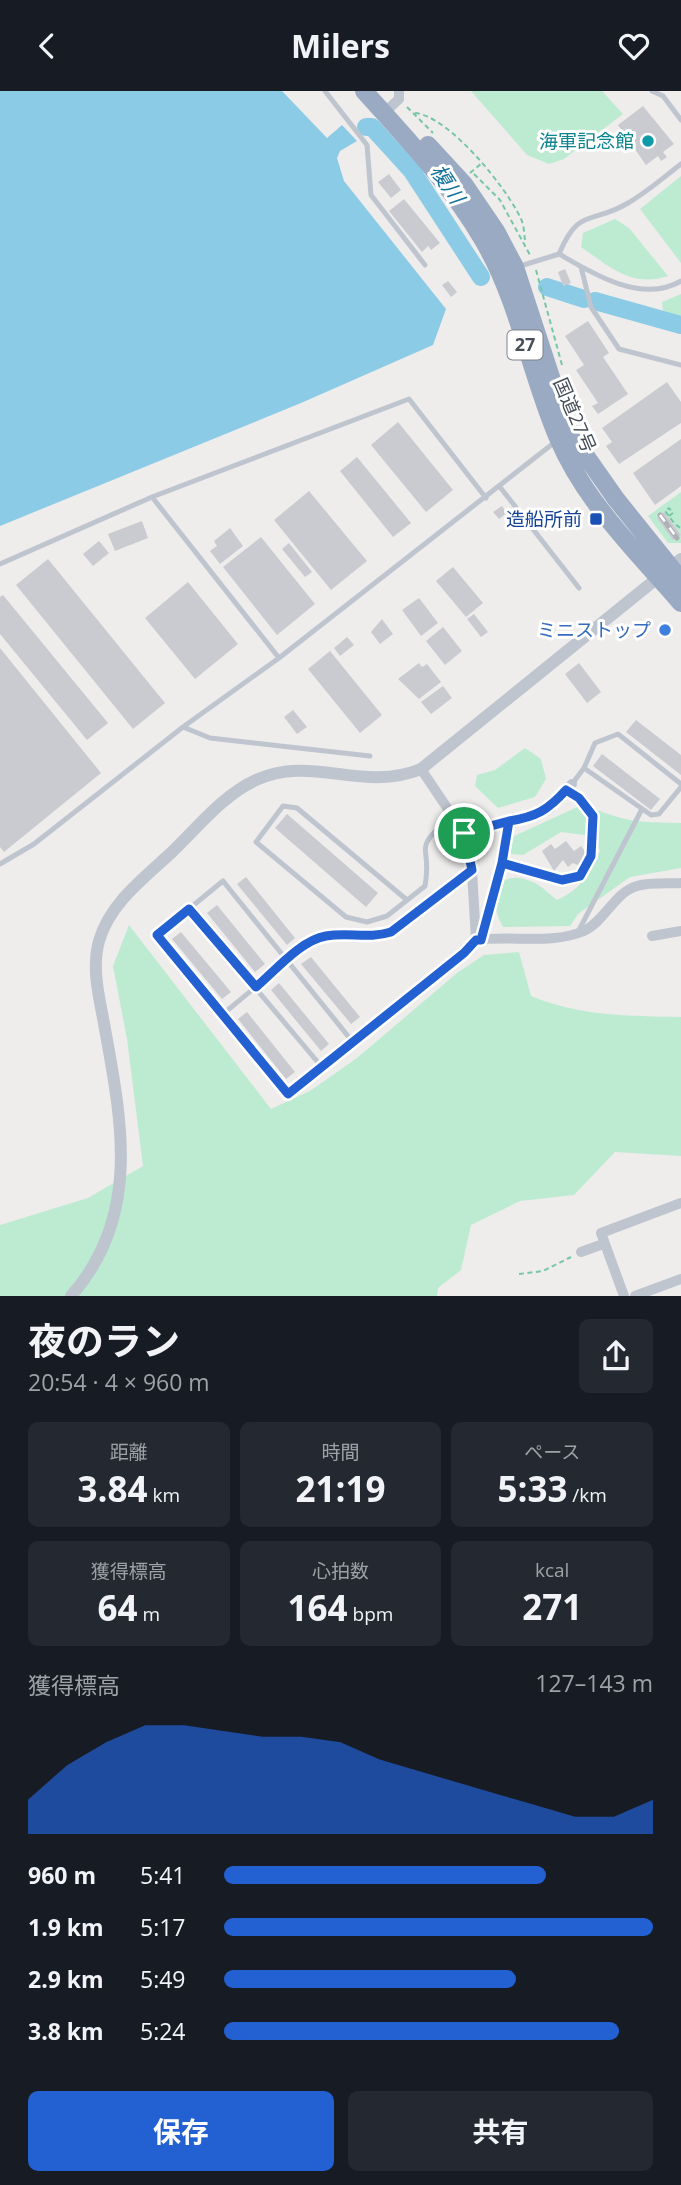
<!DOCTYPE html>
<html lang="ja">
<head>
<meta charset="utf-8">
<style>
	body { margin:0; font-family:"Open Sans","Noto Sans JP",sans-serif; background:#242831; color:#f1f3f6; height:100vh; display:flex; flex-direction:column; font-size:26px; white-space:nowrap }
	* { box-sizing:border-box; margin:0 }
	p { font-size:23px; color:#9ea1a6 }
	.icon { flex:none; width:38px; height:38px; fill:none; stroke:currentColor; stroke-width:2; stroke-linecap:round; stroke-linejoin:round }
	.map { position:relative; height:1205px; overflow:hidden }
	.sheet { display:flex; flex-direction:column; background:#171b24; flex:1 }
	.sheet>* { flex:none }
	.pin { position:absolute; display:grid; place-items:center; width:60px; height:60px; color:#fff; margin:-30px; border:4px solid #fff; border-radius:50%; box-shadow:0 2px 7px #0007 }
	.round { display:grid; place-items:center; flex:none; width:74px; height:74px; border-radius:10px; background:#242831 }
	.overview { display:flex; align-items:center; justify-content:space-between; height:119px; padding:0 28px }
	h1 { font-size:38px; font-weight:700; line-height:52px }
	.metrics { display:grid; grid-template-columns:repeat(3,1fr); gap:10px; height:119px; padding:7px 28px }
	.metrics div { display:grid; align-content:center; border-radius:10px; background:#242831; text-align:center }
	.metrics b { font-size:35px; font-weight:700 }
	.metrics small { font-size:19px; font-weight:400 }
	.metrics p { font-size:19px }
	.chart { height:196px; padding:14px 28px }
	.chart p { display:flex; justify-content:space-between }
	.chart svg { width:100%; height:126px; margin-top:7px; fill:#2360d2; opacity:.7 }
	.primary-button { display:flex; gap:14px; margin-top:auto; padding:14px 28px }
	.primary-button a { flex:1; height:80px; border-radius:10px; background:#2360d2; color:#fff; font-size:28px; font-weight:700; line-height:80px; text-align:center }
	.primary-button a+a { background:#242831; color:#f1f3f6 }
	ul { padding:0 28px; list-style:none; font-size:23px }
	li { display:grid; grid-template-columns:112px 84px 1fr; align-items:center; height:52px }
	li i { height:18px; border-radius:9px; background:#2360d2 }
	header { display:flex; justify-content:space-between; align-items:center; height:91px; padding:0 28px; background:#171b24; font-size:32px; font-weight:700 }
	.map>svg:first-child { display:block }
	.green { fill:#bcebd2 }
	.water { fill:#8bcbe6 }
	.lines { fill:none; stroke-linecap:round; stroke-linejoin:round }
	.river { stroke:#8bcbe6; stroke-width:18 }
	.building { fill:#cacbd1 }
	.path { stroke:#76c7a6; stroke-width:2; stroke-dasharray:5 3.5; stroke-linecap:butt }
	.service { stroke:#bec5ce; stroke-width:5 }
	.minor { stroke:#bec5ce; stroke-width:10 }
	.tertiary { stroke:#bec5ce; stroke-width:12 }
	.trunk { stroke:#9aaac2; stroke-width:18 }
	.rail-casing { stroke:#afb1b6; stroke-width:5 }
	.rail { stroke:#fff; stroke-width:2.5; stroke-dasharray:8; stroke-linecap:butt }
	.route-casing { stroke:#fff; stroke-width:14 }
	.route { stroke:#2360d2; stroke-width:9 }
	.culture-dot { fill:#0f9aa8; stroke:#fff; stroke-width:2.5 }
	.transit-dot { fill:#1a4fb4; stroke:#fff; stroke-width:2.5 }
	.shop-dot { fill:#3f7fe0; stroke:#fff; stroke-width:2.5 }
	.labels { text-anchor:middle; stroke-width:6; stroke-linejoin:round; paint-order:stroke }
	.shield { fill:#fff; stroke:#7e838a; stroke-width:2 }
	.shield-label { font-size:18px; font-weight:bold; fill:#464e58 }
	.culture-label { font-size:19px; fill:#0d838f; stroke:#fff; text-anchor:end }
	.street-label { font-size:19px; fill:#464e58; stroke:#fff }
	.transit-label { font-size:19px; fill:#164399; stroke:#fff; text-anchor:end }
	.shop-label { font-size:19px; fill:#366cbe; stroke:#fff; text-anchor:end }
	.water-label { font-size:21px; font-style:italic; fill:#14749d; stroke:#fff }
</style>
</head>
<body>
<header><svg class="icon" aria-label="back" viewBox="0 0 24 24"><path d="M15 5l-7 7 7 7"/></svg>Milers<svg class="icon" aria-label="heart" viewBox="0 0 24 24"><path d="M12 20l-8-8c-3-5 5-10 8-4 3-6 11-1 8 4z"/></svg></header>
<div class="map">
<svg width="681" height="1205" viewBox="0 0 681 1205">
	<rect width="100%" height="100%" fill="#efecec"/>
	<path class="green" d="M471 0H602L623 23 564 68 549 73 527 64Z
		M681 85V172L640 118Z
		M615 128 629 137 668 185C632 197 610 176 581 156L583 142Z
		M681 203V225L663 220 662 211Z
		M681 401V452H668L648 425Z
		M525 657 541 668 546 688 535 706 498 717 475 695 477 684 495 679Z
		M584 713C624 732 639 731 681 732V777L630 786 578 823 570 835 503 836C486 806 497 774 535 792 543 796 550 804 557 809 581 798 590 783 600 759L585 744 561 741 523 764 510 763 512 746Z
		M129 834 271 1018 310 1000 357 967 457 882 484 864 519 861 531 905C578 925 630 925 681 926V1065L615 1061 574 1104 520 1110 471 1134 461 1179 438 1197 437 1205H0V1134L88 1107 143 1075 127 948 113 875Z"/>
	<path class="water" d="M0 0H282L327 47 342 34 357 50 340 60 337 67 344 90 446 218 433 254 301 312 0 435Z"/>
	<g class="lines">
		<path class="river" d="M366 36H372L412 80 481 186
			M547 196 584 208
			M595 210 681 234"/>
	</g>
	<path class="building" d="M643 15 674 53 663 61 667 66 661 70 658 65 646 74 618 34Z
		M389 83 401 99 391 107 378 91Z
		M404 108 440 152 431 159 428 155 422 161 389 120Z
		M565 178 571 192 563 195 558 181Z
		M448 190 457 201 451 206 442 194Z
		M588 230 609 262 603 266 628 303 598 323 592 315 598 312 576 279 584 274 565 245Z
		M667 291 681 311V332L619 373 606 355 612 351 602 337Z
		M398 331 453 399 426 421 371 354Z
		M681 348V395L655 414 633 382Z
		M357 366 411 432 393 446 340 380Z
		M309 400 367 470 331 499 274 429Z
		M502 415 507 422 499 428 493 421Z
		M664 421 681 444 673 449 657 427Z
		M142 430 148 447 115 460 108 443Z
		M230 437 243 455 220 473 210 460 217 455 214 450Z
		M261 446 315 513 277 544 223 476Z
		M99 450 109 462 93 475 83 463Z
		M289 452 312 481 305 486 282 458Z
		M48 468 165 612 133 638 16 494Z
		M453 476 483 512 466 526 436 490Z
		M188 491 238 553 195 588 145 527Z
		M3 504 108 632 87 649 0 543V506Z
		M419 507 438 532 421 545 402 519Z
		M474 523 488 541 481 546 467 528Z
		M382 528 393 543 380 553 371 541Z
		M443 536 462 560 445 574 426 550Z
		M347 546 354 554 340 565 334 557Z
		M0 557 101 682 4 761 0 756Z
		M330 560 382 624 360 642 308 578Z
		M419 572 422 576 427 573 441 591 419 608 398 588Z
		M579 572 601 601 587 612 565 583Z
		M443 595 452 607 431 623 421 611Z
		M293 619 307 636 297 643 284 626Z
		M636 629 681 664V684L626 641Z
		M602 663 660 708 651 719 593 675Z
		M287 723 378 802 366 816 275 737Z
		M566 750 574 760 581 755 588 764 580 775 573 772 568 776 563 769 554 780 542 760 551 753 555 758Z
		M246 786 295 847 287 854 237 793Z
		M217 814 265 873 255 881 207 822Z
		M181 841 231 901 222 908 172 848Z
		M311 866 360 926 351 933 301 873Z
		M279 892 329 953 321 960 271 899Z
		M247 921 295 981 286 988 238 928Z"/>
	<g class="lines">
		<path class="path" d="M407 16 433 42
			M415 22C449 25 507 97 521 128 524 134 524 142 525 149
			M470 82 482 72
			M474 83 500 109 530 164
			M536 179 562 274
			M574 310 590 346
			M669 425 673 422 669 417 665 420C670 426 674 434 681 437
			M502 772 562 789 580 785 591 765 593 725 576 705
			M485 827 507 741
			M519 1183 543 1180 571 1166"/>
		<path class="service" d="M325 0 367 54 371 104 425 174
			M652 0 663 5 681 29
			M559 163C579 115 592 134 628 112 647 101 664 86 681 73
			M517 176 559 163C593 183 642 213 681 190
			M581 176 591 216 619 258 681 274
			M500 396 579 497
			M152 406 279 567
			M0 473 152 406 409 308 486 407
			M183 636 210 647 370 665
			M584 677 651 724 659 723 681 696
			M572 693 584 677 595 652 618 643 681 693
			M0 773 34 753 183 636 279 567 555 351
			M407 809 297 717 283 715 256 751 346 826 367 831 387 825 425 795C433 751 409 762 452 725
			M189 818 321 975
			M579 839 642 718
			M223 923 311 850C337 839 364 850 391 841L472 780
			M352 950 223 790 157 844 287 1003 464 862 476 849"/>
		<path class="minor" d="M384 22 399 8V0
			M421 678 464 742 471 763 476 849C511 844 551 854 584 840 605 830 615 801 637 795 651 791 667 793 681 792
			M464 742 536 725 549 718 572 693
			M652 845 681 840
			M581 1161 603 1153
			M624 1205 601 1142 681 1112
			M635 1205 681 1188"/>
		<path class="tertiary" d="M71 1205C141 1126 122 1032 105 938 100 909 91 879 99 850 110 812 144 787 172 761 198 736 223 704 256 689 311 663 362 702 421 678L681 468"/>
		<path class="trunk" d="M364 0C407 48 451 94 483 149 519 210 530 282 558 347 584 410 637 461 681 512
			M428 54 464 93 496 140 515 176 569 341 616 408 681 489"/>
		<defs>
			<path id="rail" d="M660 424 677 447"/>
		</defs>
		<use href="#rail" class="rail-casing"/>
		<use href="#rail" class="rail"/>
	</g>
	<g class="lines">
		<defs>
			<path id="route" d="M464 742 472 779 391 841C369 848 348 841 326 845 301 849 275 880 256 896L189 818 157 844 288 1003 464 862 476 849H481L502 772 509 730C536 726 548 719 566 699L579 707 593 725 591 765 580 785 562 789 502 772 509 730 464 742"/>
		</defs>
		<use href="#route" class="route-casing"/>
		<use href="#route" class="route"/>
	</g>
	<circle class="culture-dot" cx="648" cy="50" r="7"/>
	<rect class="transit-dot" x="589" y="421" width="14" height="14" rx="3.5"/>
	<circle class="shop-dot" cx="665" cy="539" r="7"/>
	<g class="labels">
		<rect class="shield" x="507.5" y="239.5" width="35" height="29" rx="5"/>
		<g class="shield-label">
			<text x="525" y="260">27</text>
		</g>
		<g class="culture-label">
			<text x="634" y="57">海軍記念館</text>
		</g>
		<g class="street-label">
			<text transform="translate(575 324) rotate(67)" y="7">国道27号</text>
		</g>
		<g class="transit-label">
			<text x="582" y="435">造船所前</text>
		</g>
		<g class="shop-label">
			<text x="651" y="546">ミニストップ</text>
		</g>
		<g class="water-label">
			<text transform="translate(447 93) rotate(57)" y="7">榎川</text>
		</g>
	</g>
</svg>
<div class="pin" style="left:464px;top:742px;background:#1e9e55"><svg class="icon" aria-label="arrive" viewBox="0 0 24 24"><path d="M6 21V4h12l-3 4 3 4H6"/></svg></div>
</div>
<section class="sheet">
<div class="overview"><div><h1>夜のラン</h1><p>20:54 · 4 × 960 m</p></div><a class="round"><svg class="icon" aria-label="share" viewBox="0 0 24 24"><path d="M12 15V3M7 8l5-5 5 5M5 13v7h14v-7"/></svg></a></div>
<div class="metrics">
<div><p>距離</p><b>3.84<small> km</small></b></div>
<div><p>時間</p><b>21:19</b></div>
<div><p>ペース</p><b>5:33<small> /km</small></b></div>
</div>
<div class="metrics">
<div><p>獲得標高</p><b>64<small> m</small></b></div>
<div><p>心拍数</p><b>164<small> bpm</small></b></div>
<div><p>kcal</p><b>271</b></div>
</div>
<div class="chart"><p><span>獲得標高</span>127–143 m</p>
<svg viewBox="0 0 160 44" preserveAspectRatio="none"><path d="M0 44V32L10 20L20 12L30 6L40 6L50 8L60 10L70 10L80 12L90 18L100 22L110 26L120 30L130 34L140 38L150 38L160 32V44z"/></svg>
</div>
<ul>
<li><b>960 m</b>5:41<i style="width:75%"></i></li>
<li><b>1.9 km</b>5:17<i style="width:100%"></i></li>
<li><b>2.9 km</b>5:49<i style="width:68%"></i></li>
<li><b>3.8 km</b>5:24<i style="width:92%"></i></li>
</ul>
<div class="primary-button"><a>保存</a><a>共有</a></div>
</section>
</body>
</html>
